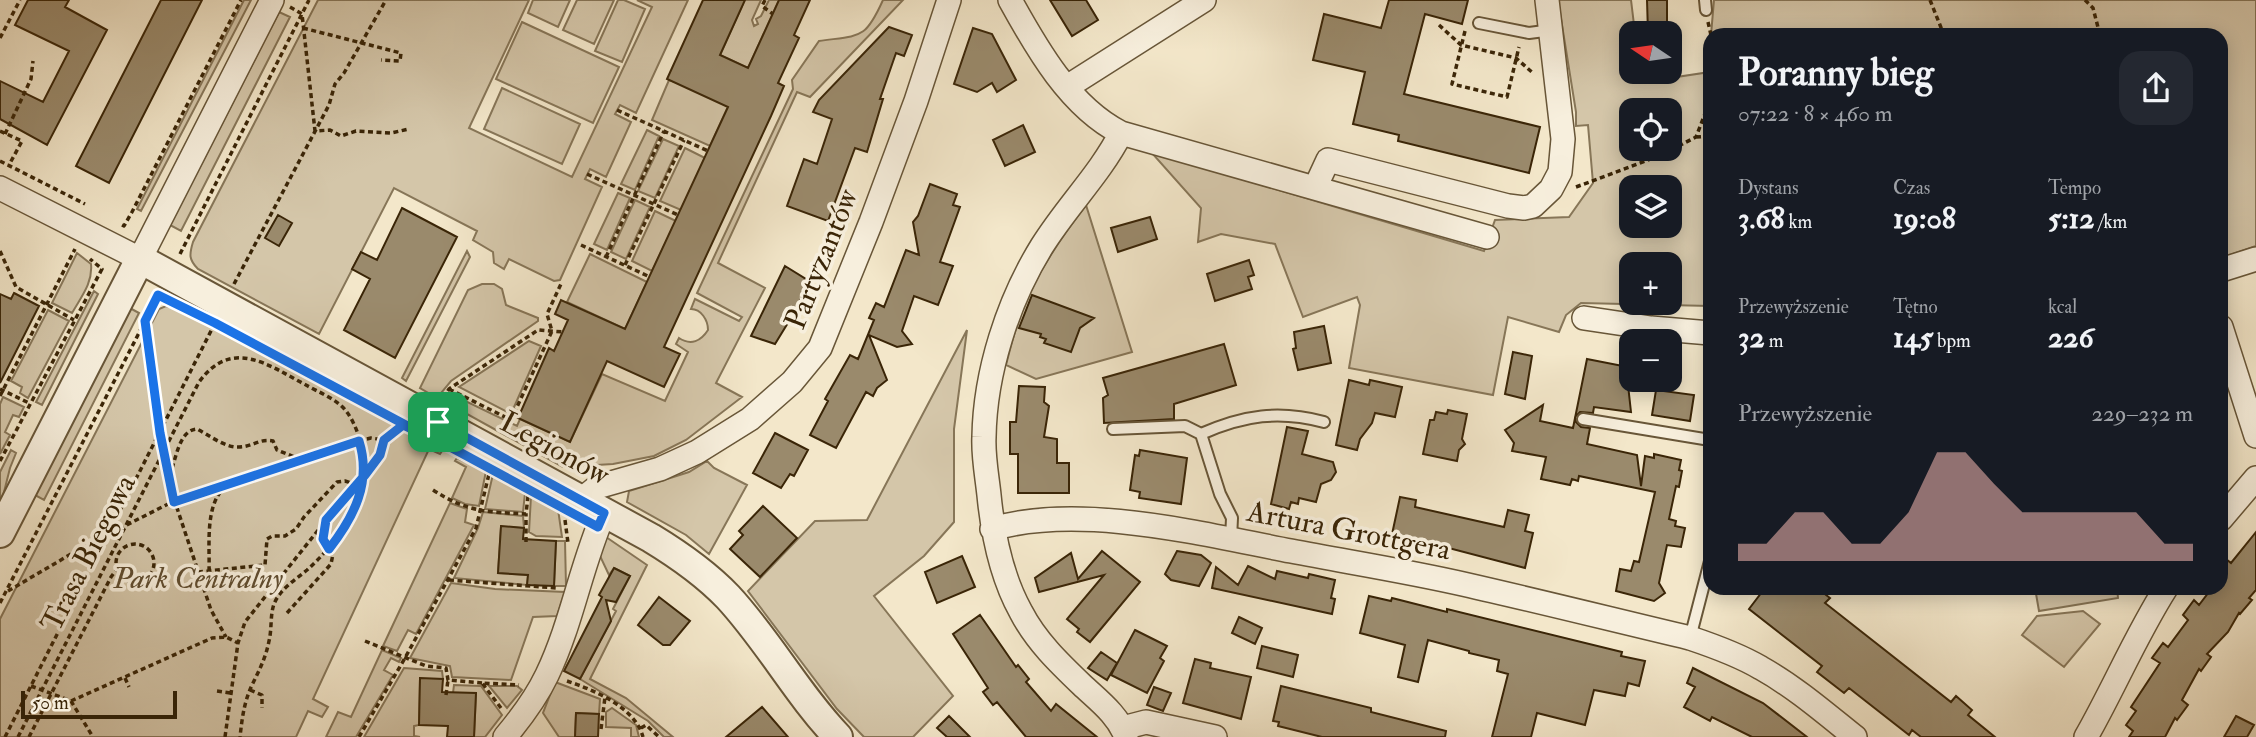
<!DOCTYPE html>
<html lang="pl">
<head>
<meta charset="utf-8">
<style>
	body { margin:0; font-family:"IM FELL Double Pica",serif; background:#242831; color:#f1f3f6; height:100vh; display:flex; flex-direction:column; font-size:26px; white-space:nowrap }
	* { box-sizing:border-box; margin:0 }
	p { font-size:23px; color:#9ea1a6 }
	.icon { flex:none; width:38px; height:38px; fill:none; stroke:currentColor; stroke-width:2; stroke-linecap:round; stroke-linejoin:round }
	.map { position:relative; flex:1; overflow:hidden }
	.panel { position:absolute; left:1703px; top:28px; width:525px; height:567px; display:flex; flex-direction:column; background:#171b24; border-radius:21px; box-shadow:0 4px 18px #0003 }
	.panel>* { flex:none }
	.needle { width:46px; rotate:283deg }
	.fabs { position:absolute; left:1619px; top:21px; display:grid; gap:14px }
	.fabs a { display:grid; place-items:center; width:63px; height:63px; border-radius:14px; background:#171b24; box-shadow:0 4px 18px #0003; font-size:35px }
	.scale { position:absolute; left:21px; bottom:18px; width:156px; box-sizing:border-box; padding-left:7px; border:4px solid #3a2507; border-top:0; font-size:19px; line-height:24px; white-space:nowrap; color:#3a2507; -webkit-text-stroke:5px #f7efdd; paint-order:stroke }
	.pin { position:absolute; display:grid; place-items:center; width:60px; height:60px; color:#fff; margin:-30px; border-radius:14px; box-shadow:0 4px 10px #0006 }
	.round { display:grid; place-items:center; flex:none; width:74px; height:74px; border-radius:21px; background:#242831 }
	.summary { display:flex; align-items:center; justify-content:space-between; height:119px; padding:0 35px }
	h1 { font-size:38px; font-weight:700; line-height:52px }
	.stats { display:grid; grid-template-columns:repeat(3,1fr); gap:10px; height:119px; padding:7px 35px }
	.stats div { display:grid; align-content:center }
	.stats b { font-size:30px; font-weight:700 }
	.stats small { font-size:19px; font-weight:400 }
	.stats p { font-size:19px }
	.chart { height:196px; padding:14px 35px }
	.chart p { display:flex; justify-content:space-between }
	.chart svg { width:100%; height:126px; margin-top:7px; fill:#c59692; opacity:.7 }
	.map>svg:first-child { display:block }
	.green { fill:#d4c6a9; stroke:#877658; stroke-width:2; fill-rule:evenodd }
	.building { fill:#9a8a6c; stroke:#3a2507; stroke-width:2 }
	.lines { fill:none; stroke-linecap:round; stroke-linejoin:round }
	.service-casing { stroke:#685638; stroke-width:14 }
	.minor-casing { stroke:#685638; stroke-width:26 }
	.tertiary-casing { stroke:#685638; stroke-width:32 }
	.path { stroke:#3a2507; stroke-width:3.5; stroke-dasharray:5 3.5; stroke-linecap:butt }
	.service { stroke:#f7efdd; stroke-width:10 }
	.minor { stroke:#f7efdd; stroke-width:23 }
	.tertiary { stroke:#f7efdd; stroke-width:28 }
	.route-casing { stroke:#fff; stroke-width:14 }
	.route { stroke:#1a73e8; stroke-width:9 }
	.labels { text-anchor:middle; stroke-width:7; stroke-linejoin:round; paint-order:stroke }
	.street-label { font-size:30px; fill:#3a2507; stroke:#f7efdd }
	.park-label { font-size:30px; font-style:italic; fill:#604d30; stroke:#f7efdd }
</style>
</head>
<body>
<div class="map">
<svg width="2256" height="737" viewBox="0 0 2256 737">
	<rect width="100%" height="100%" fill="#f3e7ca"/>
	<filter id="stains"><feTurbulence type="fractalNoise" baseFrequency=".00286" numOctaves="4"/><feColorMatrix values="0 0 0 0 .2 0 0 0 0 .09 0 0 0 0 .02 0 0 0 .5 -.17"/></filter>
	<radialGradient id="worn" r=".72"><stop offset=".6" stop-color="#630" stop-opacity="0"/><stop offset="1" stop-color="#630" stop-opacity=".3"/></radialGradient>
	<path class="green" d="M244 0H251L141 211 137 209Z
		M318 0H529L469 128 572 177 652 7 637 0H688L636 113 620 105 615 114 631 122 606 177 590 169 585 179 602 187 560 280 554 281 509 259 504 269 494 263 493 252 473 240 477 231 394 188 319 334 198 269C189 260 189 255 193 242Z
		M533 0H570L558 27 528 13Z
		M577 0H614L594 44 563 30Z
		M618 0H624L645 9 622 62 595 51Z
		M735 0H761L752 20 754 26 758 24 756 19 761 16 769 0H779L748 68 720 55 743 4Z
		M883 0H903L810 97 797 92 718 263 765 288 716 383 742 397 686 440 654 456 613 464 563 467 447 403 453 395 517 426 520 419 570 442 602 374 665 401 688 352 676 344 679 338C691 346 701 341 708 330 708 320 701 309 691 309L695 299 739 321 742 317 697 293 793 89 792 80 819 41C861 35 865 40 883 0Z
		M1558 0H1631L1635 33H1631V72H1641L1643 82 1710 72V306L1581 303 1566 315 1559 332 1508 317 1493 395 1349 368 1360 305 1357 297 1303 317 1275 244 1221 234 1198 242 1201 208 1151 152 1484 251 1495 220 1569 217 1593 183 1588 125 1576 126V112ZM1631 110H1670V149H1631ZM1631 187H1670V226H1631ZM1631 264H1670V303H1631Z
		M1714 0H2256V246L2221 258V35H1711Z
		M279 12 290 17 181 231 170 225Z
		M522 22 619 67 593 123 496 79Z
		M669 80 731 100 710 146 652 120Z
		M502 88 580 124 562 164 484 129Z
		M647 130 659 136 635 190 621 184Z
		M663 139 679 146 655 198 638 191Z
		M685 148 705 158 681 210 660 201Z
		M618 193 630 198 607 250 594 244Z
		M635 200 650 207 626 259 611 252Z
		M1086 205 1132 352 1036 379 1006 365C1012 341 1021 308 1032 287 1047 259 1066 231 1086 205Z
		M655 211 676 221 652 271 632 261Z
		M467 251 470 257 406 381 402 378Z
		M77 253 91 264C93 283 81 297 72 313L52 303Z
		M590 254 647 282 625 329 567 302Z
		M482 284H494L502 289 506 305 538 318V321L451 381 437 398 420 388 468 290Z
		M94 291 98 294 42 405 36 402Z
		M166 306 174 308 267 355 442 451 440 454 429 449 313 699 328 707 322 717 308 711 296 737H0V619L159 309Z
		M128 307 139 313 44 500 33 494Z
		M48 310 69 321 28 398 20 393 22 387 11 381Z
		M967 330 954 429V522L924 556 874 596 953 696 913 737H864L837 709 748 591 815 521 867 520Z
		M529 341 541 346 511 414 459 387Z
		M3 397 24 407 19 417 13 415 5 432 10 435 0 454V404Z
		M11 450 16 453 10 468 0 508V472Z
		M457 458 486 471 479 506 465 504 452 498 466 467 455 461Z
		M707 461 714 468 747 485 709 554 686 535 627 502 629 491 689 472Z
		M493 474 525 493 523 512 485 509Z
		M531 496 558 509 562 537 536 536 529 532Z
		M450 503 467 509 465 522 474 525 416 634 408 630 397 651 383 646Z
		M483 512 523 516 524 528 501 527 498 573 528 575 527 585 454 578 478 528Z
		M606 537 647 565 590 679 626 698 673 737H664L648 721 580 679 616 611 613 609 630 576 614 568 609 575 600 556Z
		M556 541H565L566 586H554Z
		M451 583 495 589 565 592 557 616 533 617 511 680 452 677 450 666 410 658Z
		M2035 588H2117L2118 598 2039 611Z
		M2083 611 2100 624 2064 667 2022 635 2037 616Z
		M382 650 401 658 399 662 391 658 384 670 393 675 356 737H326L338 712 351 717Z
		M404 668 442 671 443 679H420L419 725 414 726V736L420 737H364Z
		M555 682 600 699 599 714 576 713 575 737H559L543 713Z
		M454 685 481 686 502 715 485 737H474L476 694 453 693Z
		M489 686H517L522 690 507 708Z
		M612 708 636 725 639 737H631V728L606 727V712Z"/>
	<path class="building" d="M28 0H69L65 7 107 30 47 145 0 119V81L43 102 69 51 15 25Z
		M161 0H202L109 183 76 166Z
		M703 0H745L720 55 748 68 779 0H810L794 35 799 38 778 83 784 86 771 116 664 347 680 354 664 387 607 361 570 442 518 418 549 348 554 351 568 320 555 314 561 300 625 329 728 107 667 79Z
		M1050 0H1086L1098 20 1072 36Z
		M1389 0H1468L1462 24 1425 14 1404 94 1540 127 1529 173 1398 141 1399 135 1353 124 1365 72 1313 60 1324 14 1381 28Z
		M1647 0H1667V33H1648Z
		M889 27 912 35 904 56 896 53 880 99H883L867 152 855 148 828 221 787 206 804 159 817 164 832 119 813 112 819 100Z
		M973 28 992 34 1016 80 997 92 992 83 977 92 954 84Z
		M1023 125 1035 152 1005 166 993 140Z
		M930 184 957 194 953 205 960 207 940 262 953 266 938 305 914 296 902 331 912 344 897 347 869 335 887 380 877 388 873 396 866 392 836 448 810 435 828 401 825 399 850 355 858 359 874 320 869 318 876 303 884 307 906 250 919 255 913 222 918 216Z
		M402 208 457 237 395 358 344 330 370 279 352 269 361 252 377 260Z
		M278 215 292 223 279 246 265 238Z
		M1150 217 1157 239 1118 252 1111 228Z
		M1249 260 1254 275 1248 277 1252 289 1215 301 1207 274Z
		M785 266 809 281 794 313 775 344 751 336Z
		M14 293 39 306 0 383V294L11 299Z
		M1032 295 1094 318 1080 328 1071 352 1044 343 1046 339 1040 337 1041 334 1019 328Z
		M1324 326 1331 363 1298 370 1293 349 1296 348 1294 332Z
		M1224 344 1236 385 1174 404V419L1104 423 1103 398 1108 395 1103 378Z
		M1513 352 1532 356 1525 399 1505 394Z
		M1587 359 1628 367 1625 385H1628L1631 412 1594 407 1593 413 1580 412 1575 417 1576 422 1581 427 1590 428 1587 444 1637 455 1641 486 1645 456 1654 458V454L1681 460 1679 470 1682 471 1679 487 1676 486 1669 519 1676 521 1675 526 1685 528 1681 547 1667 545 1659 583 1665 593 1654 601 1616 591 1620 569 1631 571 1634 561 1639 562 1655 492 1579 476 1578 481 1572 479 1570 485 1541 479 1546 457 1512 451 1514 443 1505 430 1543 405 1540 421 1573 428Z
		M1349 380 1369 385 1370 380 1402 387 1395 417 1375 413 1372 423 1360 439 1357 450 1336 445Z
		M1019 386 1045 387 1044 402 1049 406 1044 437 1057 439V463H1069V493H1018V454H1010V422H1016Z
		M1656 390 1694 395 1690 421 1652 415Z
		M1448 410 1467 414 1462 439 1465 444 1459 450 1457 461 1423 454 1430 420H1434L1436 412 1447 414Z
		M1287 427 1308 431 1302 454 1333 462 1336 472 1331 480 1321 484 1316 502 1299 498 1298 504 1291 502 1289 509 1271 504Z
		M775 433 808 450 794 476 790 474 781 488 753 473Z
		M1140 450 1187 458 1181 504 1139 498 1140 492 1130 490 1135 455 1139 456Z
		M1400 497 1416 500 1415 507 1504 527 1508 510 1529 515 1525 531 1533 533 1525 568 1445 547V551L1391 539Z
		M763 506 797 538 760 577 730 549 743 535 739 531Z
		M501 526 524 528 523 539 556 541 554 586 527 585 528 575 498 573Z
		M2256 532V590L2249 598 2252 600 2240 614 2239 613 2228 632 2207 654 2211 657 2201 671 2199 669 2182 700 2188 705 2177 720 2175 718 2165 737H2129L2133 731 2126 725 2136 711 2131 707 2160 663 2152 658 2163 643 2168 647 2188 620 2183 615 2194 600 2199 605 2212 588H2221V555L2231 563Z
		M1102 551 1140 582 1090 642 1077 632 1079 629 1067 619 1104 575 1039 592 1035 578 1071 553 1078 579Z
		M1177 551 1201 555 1211 563 1199 586 1171 580 1165 574Z
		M962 556 975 587 937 603 925 572Z
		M1248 566 1275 579 1277 571 1308 578 1309 574 1335 580 1331 598 1335 599 1332 614 1212 588 1216 567 1238 585Z
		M614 568 630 576 616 602 606 600 611 621 580 679 564 671 602 597 599 595Z
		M1765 588H1817L1830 598 1825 603 1951 702 1956 696 1972 710 1968 715 1995 737H1921L1912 730 1909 735 1849 688 1844 693 1817 672 1822 666 1749 609Z
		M1369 596 1391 601 1392 598 1447 612V609L1622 652 1621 656 1645 661 1639 686 1628 683 1625 696 1594 690 1585 725 1537 713 1531 737H1492L1508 674 1497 671 1499 660 1469 653V651L1428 640 1418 682 1398 677 1405 645 1360 633Z
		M659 597 690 621 670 645H663L638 625Z
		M980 615 1016 667 1018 665 1029 679 1026 682 1051 711 1056 704 1097 737H1026L997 702 993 705 983 692 988 688 953 634Z
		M1239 617 1262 628 1255 644 1232 633Z
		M1135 630 1167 646 1160 658 1164 661 1147 693 1111 675Z
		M1262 646 1298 655 1293 677 1257 668Z
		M1101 652 1117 663 1107 680 1088 668Z
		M1195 659 1211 663 1210 668 1251 677 1241 719 1183 703Z
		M1693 668 1763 703 1807 737H1752L1712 717 1710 721 1684 707 1695 687 1687 683Z
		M420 678 443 679 442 692 476 693 474 737H447L448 726 419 725Z
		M1281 686 1371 708V712L1446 731 1445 737H1322L1278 726 1279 722 1273 721Z
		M1154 687 1171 693 1163 711 1147 705Z
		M762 707 788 737H726Z
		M576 713 599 714 598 737H575Z
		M949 716 970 737H947L937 728Z
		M2236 716 2254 725 2247 737H2224Z"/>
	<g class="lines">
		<defs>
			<path id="service" d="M1705 0 1706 10
				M1479 23 1529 33 1552 30
				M1583 419 1710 440
				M1113 429 1185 426 1201 434
				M1231 539 1232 518 1220 494 1201 434C1244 415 1279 410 1324 422
				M1690 638 1710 561"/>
			<path id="minor" d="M1010 0C1037 49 1070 107 1121 133L1487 237
				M1067 87 1204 0
				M1121 133C1100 174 1067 206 1042 246 1008 301 985 372 984 437 983 456 987 476 989 495 993 536 1001 576 1021 612 1036 641 1059 663 1082 685 1099 701 1118 715 1126 737
				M0 188 140 259 272 0
				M1315 188 1328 160 1508 206 1524 208 1533 206 1551 189 1560 172 1563 139 1547 0
				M2221 270 2256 259
				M1584 318 1651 328 1710 333
				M2221 327 2256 436
				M581 500 597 487 660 469 697 452 750 419 792 382 820 348 871 222 916 101 949 0
				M2221 519 2256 478
				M992 529C1080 503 1201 534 1291 551 1348 562 1406 571 1463 584 1538 601 1614 620 1690 638 1714 646 1739 655 1761 668 1795 687 1825 713 1855 737
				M1123 728 1146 722 1215 737
				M505 737C521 718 536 698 547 675 572 623 581 565 604 513
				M2086 737C2114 688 2136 635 2166 588"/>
			<path id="tertiary" d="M0 533 140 259 651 538C679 555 705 573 728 597 768 640 797 694 838 737"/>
		</defs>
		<use href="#service" class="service-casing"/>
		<use href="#minor" class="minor-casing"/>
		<use href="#tertiary" class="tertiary-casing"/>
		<path class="path" d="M765 0 762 6 773 14
			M1930 0 1944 35
			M2085 0 2093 8 2100 35
			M290 7 302 14 315 131 330 130 341 136 356 131 391 133 409 129
			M1708 22 1711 35
			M1439 25 1461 45 1516 58 1534 74
			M303 28 401 53 400 61 381 60
			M1465 31 1452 84 1507 97 1519 47
			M0 38 20 0
			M617 110 708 151
			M0 131 22 141 9 165
			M5 134 31 79 33 61
			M1696 137 1710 136
			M0 161 85 204
			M587 174 678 215
			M1576 187 1659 156 1696 137 1710 101
			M122 225 124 226 132 212 241 0
			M581 245 650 277
			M0 251 16 287 74 320
			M180 254 309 0
			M606 257 664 131
			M625 265 684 140
			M234 284 329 105 335 84 344 73 386 0
			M2221 301 2224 299 2226 291
			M145 323 170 487 211 610 226 637
			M0 389 29 403
			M449 389 511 420 552 331 547 314 561 284
			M0 396 75 249
			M443 398 449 389 538 330 563 332
			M0 461 102 269 90 259
			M169 476C176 462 178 430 197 429 209 435 225 448 239 447 252 447 260 438 273 441L277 450 302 460
			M433 490C467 512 487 512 526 514L528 496
			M565 520 568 543
			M526 542V514
			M116 563a19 19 0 1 1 38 0a19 19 0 1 1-38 0Z
			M209 571C210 545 204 503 227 485L362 440 371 438 384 440
			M198 572 265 565 267 539 272 536H285L296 529 304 517 337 482 345 481 357 485
			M449 580 556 588
			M8 591 83 547 174 501 224 487
			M0 603 158 296
			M287 613 331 564 333 554 323 539 325 523
			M365 641 426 666 446 668 448 680 482 683
			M125 678 129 687
			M567 681C594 690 635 707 643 737
			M31 686 71 701 93 737
			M250 690 262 695V708
			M217 691 231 693
			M446 695 448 680
			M71 701 212 638 226 637 238 643
			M501 708 482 683 519 685
			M641 728 646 725 659 737
			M601 729 605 697
			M5 737 214 325
			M18 737 199 382C232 337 268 365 306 385 318 392 337 399 346 411 355 422 361 441 364 455 372 498 337 543 307 570 295 580 280 589 274 604 270 615 272 629 269 641 266 657 259 671 252 685 244 702 242 719 240 737
			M29 737 111 577 117 569
			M225 737 238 643 245 622 331 514 365 476 380 455 384 440 401 427
			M359 737 405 658 476 528 489 474"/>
		<use href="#service" class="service"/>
		<use href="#minor" class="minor"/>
		<use href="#tertiary" class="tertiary"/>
	</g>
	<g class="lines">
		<defs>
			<path id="route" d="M438 422 430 438 215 323 158 295 145 321 160 433 174 502 359 441C372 482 354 517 329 549L323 539 326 520 365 475 380 455 384 440 403 425 452 448 598 527 604 513 438 422"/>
		</defs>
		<use href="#route" class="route-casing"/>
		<use href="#route" class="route"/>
	</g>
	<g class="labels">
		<g class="street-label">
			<text transform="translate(821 259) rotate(-68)" y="10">Partyzantów</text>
			<text transform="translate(555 448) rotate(29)" y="10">Legionów</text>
			<text transform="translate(1349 530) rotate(11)" y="10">Artura Grottgera</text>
			<text transform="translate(88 553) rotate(-63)" y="10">Trasa Biegowa</text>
		</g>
		<g class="park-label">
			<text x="198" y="588">Park Centralny</text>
		</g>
	</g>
	<rect width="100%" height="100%" filter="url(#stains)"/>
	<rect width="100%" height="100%" fill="url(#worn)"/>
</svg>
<div class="fabs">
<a><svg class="needle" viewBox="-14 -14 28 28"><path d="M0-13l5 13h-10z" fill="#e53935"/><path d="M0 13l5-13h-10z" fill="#9ea1a6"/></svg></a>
<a><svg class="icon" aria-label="locate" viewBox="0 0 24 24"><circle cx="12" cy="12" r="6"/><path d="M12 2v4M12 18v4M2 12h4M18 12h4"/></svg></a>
<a><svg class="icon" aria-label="layers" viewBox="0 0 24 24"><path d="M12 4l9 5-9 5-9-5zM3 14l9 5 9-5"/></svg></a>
<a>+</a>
<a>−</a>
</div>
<div class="scale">50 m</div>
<div class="pin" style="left:438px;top:422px;background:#1e9e55"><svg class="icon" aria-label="arrive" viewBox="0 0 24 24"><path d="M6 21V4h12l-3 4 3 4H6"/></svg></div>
<section class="panel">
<div class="summary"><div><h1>Poranny bieg</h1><p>07:22 · 8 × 460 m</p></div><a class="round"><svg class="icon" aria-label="share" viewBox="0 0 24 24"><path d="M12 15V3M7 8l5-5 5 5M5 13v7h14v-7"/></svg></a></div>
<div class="stats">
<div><p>Dystans</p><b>3.68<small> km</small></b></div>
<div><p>Czas</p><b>19:08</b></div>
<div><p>Tempo</p><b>5:12<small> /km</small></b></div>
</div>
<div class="stats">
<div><p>Przewyższenie</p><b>32<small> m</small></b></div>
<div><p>Tętno</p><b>145<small> bpm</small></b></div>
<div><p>kcal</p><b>226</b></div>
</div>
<div class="chart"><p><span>Przewyższenie</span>229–232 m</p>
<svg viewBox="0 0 160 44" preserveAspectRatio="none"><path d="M0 44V38L10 38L20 27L30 27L40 38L50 38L60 27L70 6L80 6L90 17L100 27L110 27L120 27L130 27L140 27L150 38L160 38V44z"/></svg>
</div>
</section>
</div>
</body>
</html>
